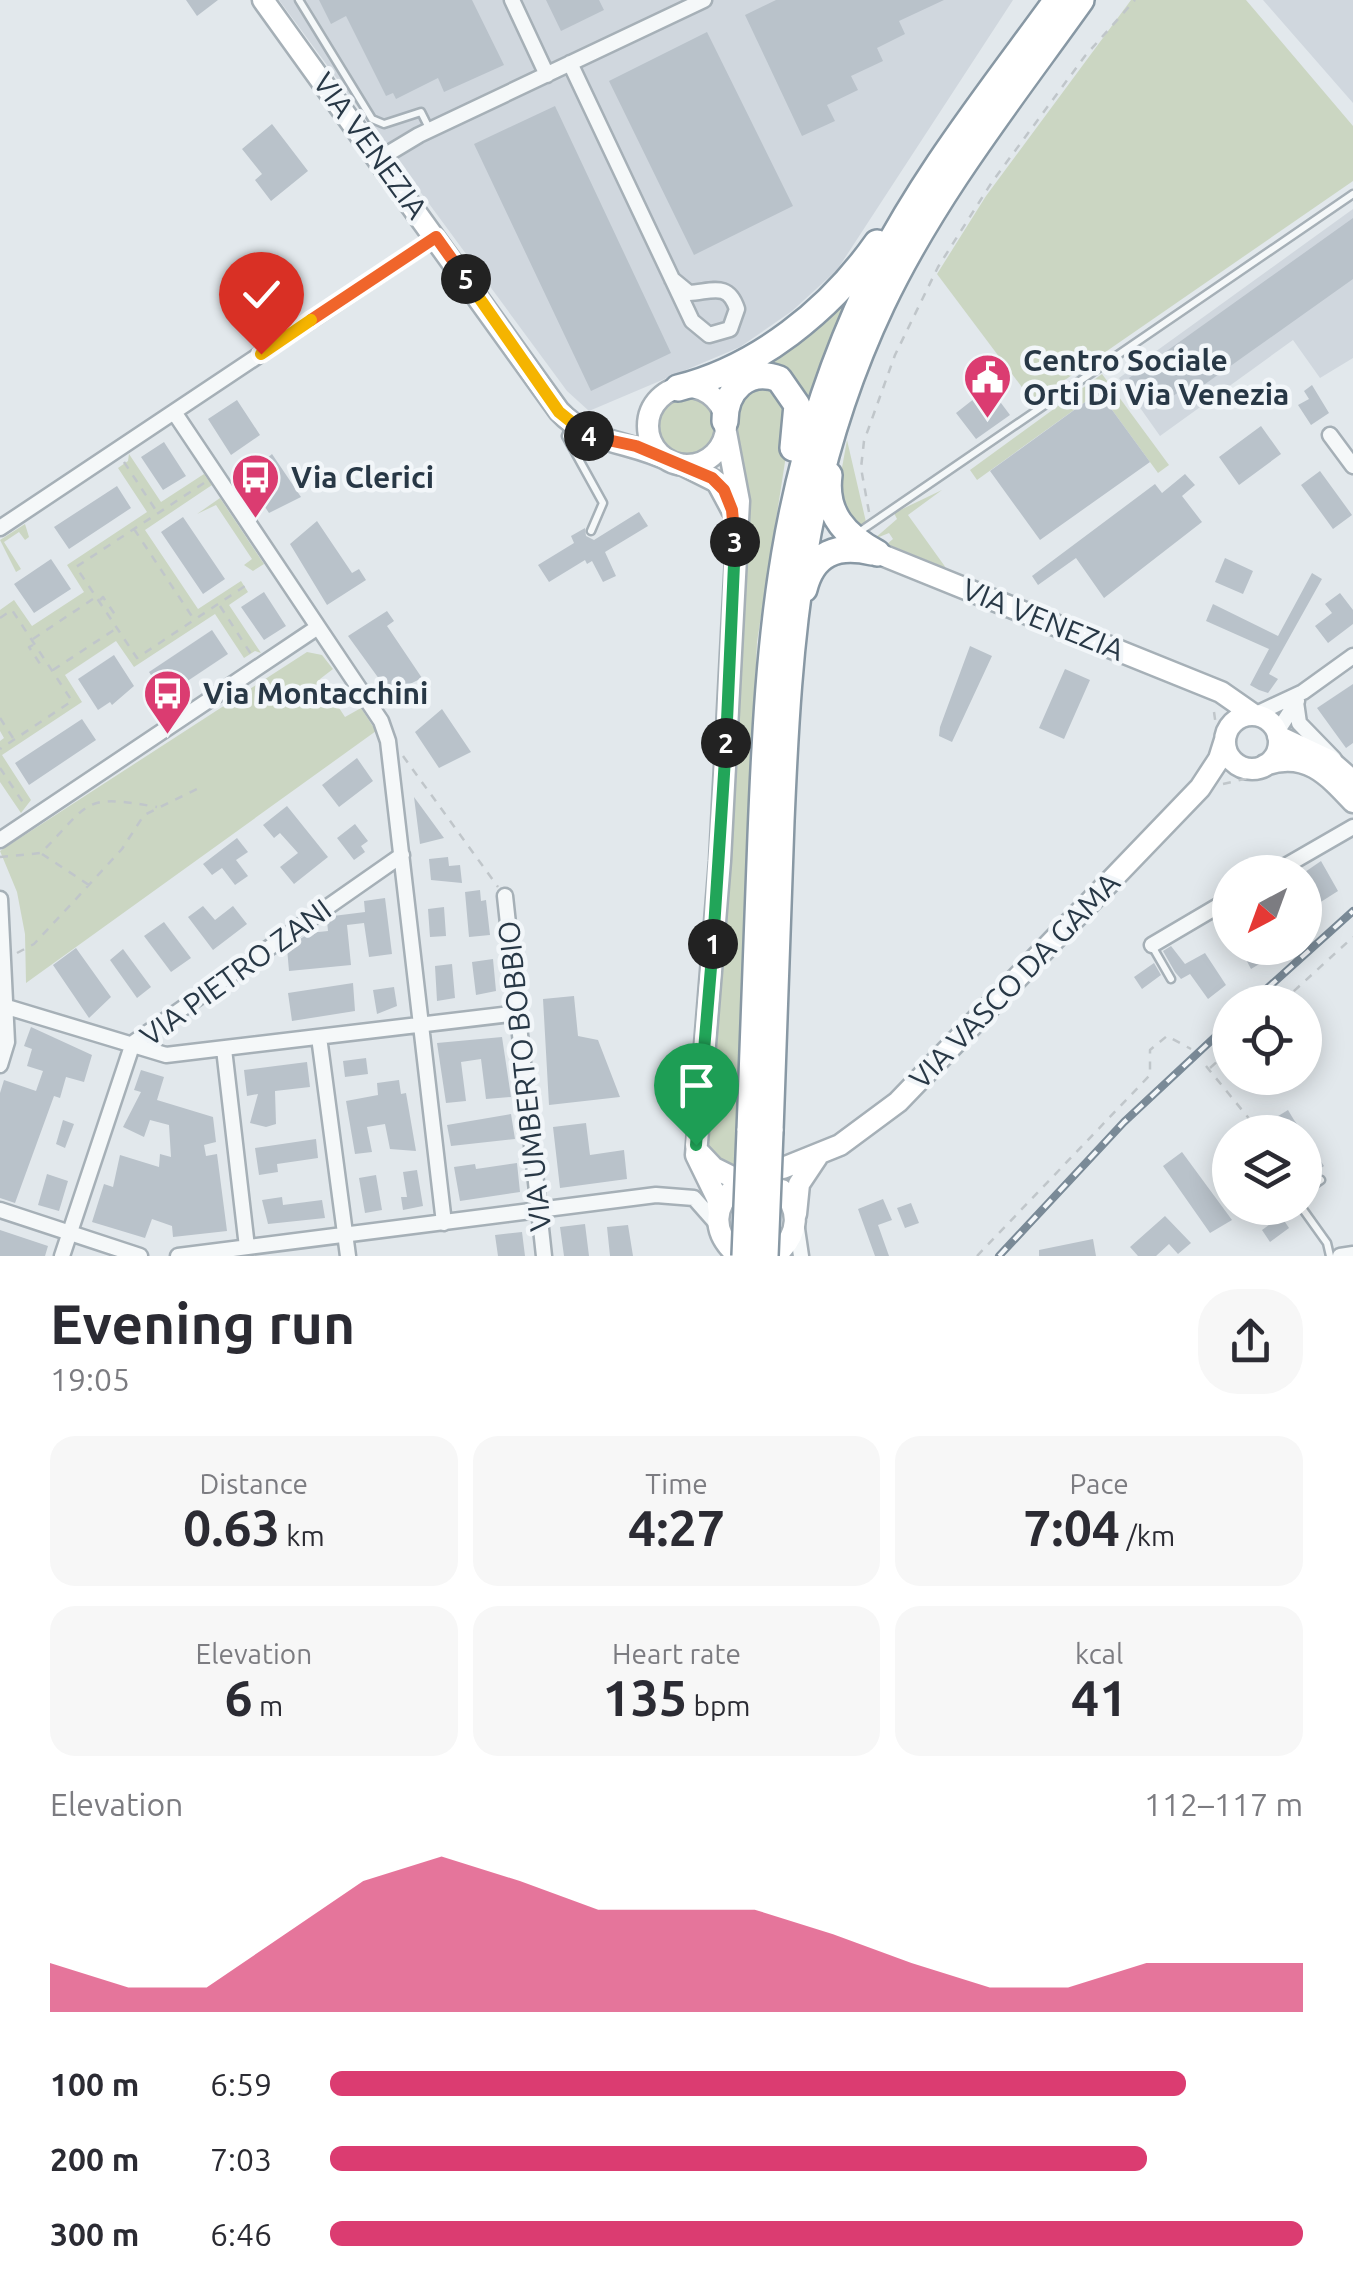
<!DOCTYPE html>
<html lang="en">
<head>
<meta charset="utf-8">
<style>
	body { margin:0; font-family:Ubuntu,sans-serif; background:#f7f7f7; color:#2b2b33; height:100vh; display:flex; flex-direction:column; font-size:38px; white-space:nowrap }
	* { box-sizing:border-box; margin:0 }
	p { font-size:32px; color:#7c7c81 }
	.icon { flex:none; width:55px; height:55px; fill:none; stroke:currentColor; stroke-width:2; stroke-linecap:round; stroke-linejoin:round }
	.map { position:relative; height:1256px; overflow:hidden }
	.panel { display:flex; flex-direction:column; background:#fff; flex:1 }
	.panel>* { flex:none }
	.needle { width:65px; rotate:221deg }
	.buttons { position:absolute; left:1212px; top:855px; display:grid; gap:20px }
	.buttons a { display:grid; place-items:center; width:110px; height:110px; border-radius:50%; background:#fff; box-shadow:0 5px 25px #0003; font-size:50px }
	.pin { position:absolute; display:grid; place-items:center; width:85px; height:85px; color:#fff; margin:-102px -42px; border-radius:50% 50% 50% 0; rotate:-45deg; box-shadow:0 0 10px #0007 }
	.pin .icon { rotate:45deg }
	.km { position:absolute; width:50px; height:50px; margin:-25px; border-radius:50%; background:#222; color:#fff; font-size:28px; line-height:50px; text-align:center }
	.round { display:grid; place-items:center; flex:none; width:105px; height:105px; border-radius:40px; background:#f7f7f7 }
	.overview { display:flex; align-items:center; justify-content:space-between; height:170px; padding:0 50px }
	h1 { font-size:55px; font-weight:700; line-height:75px }
	.stats { display:grid; grid-template-columns:repeat(3,1fr); gap:15px; height:170px; padding:10px 50px }
	.stats div { display:grid; align-content:center; border-radius:25px; background:#f7f7f7; text-align:center }
	.stats b { font-size:50px; font-weight:700 }
	.stats small { font-size:28px; font-weight:400 }
	.stats p { font-size:28px }
	.chart { height:280px; padding:20px 50px }
	.chart p { display:flex; justify-content:space-between }
	.chart svg { width:100%; height:180px; margin-top:10px; fill:#db3c71; opacity:.7 }
	ul { padding:0 50px; list-style:none; font-size:32px }
	li { display:grid; grid-template-columns:160px 120px 1fr; align-items:center; height:75px }
	li i { height:25px; border-radius:12px; background:#db3c71 }
	.map>svg:first-child { display:block }
	.built { fill:#d0d7de }
	.green { fill:#cbd6c2 }
	.building { fill:#b9c2ca }
	.lines { fill:none; stroke-linecap:round; stroke-linejoin:round }
	.lane-casing { stroke:#a6b0b7; stroke-width:11 }
	.street-casing { stroke:#a6b0b7; stroke-width:19 }
	.secondary-casing { stroke:#a6b0b7; stroke-width:25 }
	.highway-casing { stroke:#8898a4; stroke-width:30 }
	.path { stroke:#c0c6ca; stroke-width:2.5; stroke-dasharray:8 8; stroke-linecap:butt }
	.lane { stroke:#f5f8f9; stroke-width:6 }
	.street { stroke:#f5f8f9; stroke-width:14 }
	.secondary { stroke:#fff; stroke-width:20 }
	.highway { stroke:#fff; stroke-width:25 }
	.rail-casing { stroke:#7a8a97; stroke-width:8 }
	.rail { stroke:#f2f6f9; stroke-width:4; stroke-dasharray:11; stroke-linecap:butt }
	.highway-bridge-casing { stroke:#8898a4; stroke-width:30; stroke-linecap:butt }
	.highway-bridge { stroke:#fff; stroke-width:25 }
	.split-1-casing { stroke:#fff; stroke-width:20 }
	.split-2-casing { stroke:#fff; stroke-width:20 }
	.split-3-casing { stroke:#fff; stroke-width:20 }
	.split-4-casing { stroke:#fff; stroke-width:20 }
	.split-5-casing { stroke:#fff; stroke-width:20 }
	.split-6-casing { stroke:#fff; stroke-width:20 }
	.split-7-casing { stroke:#fff; stroke-width:20 }
	.split-1 { stroke:#22a559; stroke-width:12 }
	.split-2 { stroke:#22a559; stroke-width:12 }
	.split-3 { stroke:#22a559; stroke-width:12 }
	.split-4 { stroke:#f0652b; stroke-width:12 }
	.split-5 { stroke:#f5b400; stroke-width:12 }
	.split-6 { stroke:#f0652b; stroke-width:12 }
	.split-7 { stroke:#f5b400; stroke-width:12 }
	.labels { text-anchor:middle; stroke-width:9; stroke-linejoin:round; paint-order:stroke }
	.street-label { font-size:30px; fill:#283846; stroke:#f2f6f9 }
	.poi-label { font-size:30px; font-weight:bold; fill:#283846; stroke:#f2f6f9; text-anchor:start }
</style>
</head>
<body>
<div class="map">
<svg width="1353" height="1256" viewBox="0 0 1353 1256">
	<rect width="100%" height="100%" fill="#e2e8ec"/>
	<path class="built" d="M279 0H1013L837 270 792 311 740 347 589 411 567 391Z
		M1263 0H1353V103Z
		M1353 209V358L1320 378 1293 340 1160 436 1119 378Z"/>
	<path class="green" d="M1131 0H1246L1353 126V181L1033 402 937 274 986 196Z
		M851 292 808 396 791 375 766 365 764 358Z
		M1102 374 1169 465 1158 473 1099 392 977 480 970 470Z
		M754 382 786 393 787 449 757 642 735 1165 719 1158 706 1142 732 406Z
		M656 426a30 30 0 1 1 60 0a30 30 0 1 1-60 0Z
		M847 440 866 522 861 525 846 520 836 501Z
		M129 454 161 502 204 474 212 485 145 530 198 609 241 581 248 592 229 605 261 653 255 651 244 658 215 614 134 667 116 641 65 675 82 702 2 755 31 800 21 813 0 782V741L4 738 0 731V610L14 600 32 626 84 592 67 565 147 512 118 468 128 461Z
		M942 490 908 515 946 568 887 544 893 539 889 533 874 539 897 519 894 513Z
		M220 498 264 564 253 571 244 565 252 559 216 505 197 514Z
		M25 524 29 537 25 540 19 532 4 542 21 569 16 572 0 540Z
		M307 652 322 655 333 669 320 679 345 717 361 708 376 731 26 983 25 934 17 892 0 851Z"/>
	<path class="building" d="M186 0H218L197 16Z
		M319 0H472L504 65 444 92 438 78 396 99 393 93 386 96 346 16 331 24Z
		M546 0H599L604 10 561 31Z
		M776 0H944L899 21 905 34 877 48 883 61 851 76 858 90 827 105 835 121 802 136 745 15Z
		M707 32 793 206 694 255 609 81Z
		M555 106 671 353 591 391 474 144Z
		M272 124 308 171 271 201 255 180 262 174 242 149Z
		M1353 218V279L1191 394 1186 387 1153 410 1129 378Z
		M1312 385 1329 413 1311 425 1298 405 1309 399 1304 391Z
		M989 387 1010 415 976 439 956 413Z
		M1099 392 1150 462 1040 540 990 471Z
		M237 400 260 435 231 455 208 419Z
		M1261 426 1281 454 1239 485 1219 457Z
		M164 442 186 476 163 490 141 457Z
		M272 454 301 497 269 513 245 477Z
		M1320 471 1352 515 1333 529 1301 485Z
		M1185 474 1195 485 1182 496 1202 522 1104 598 1076 558 1038 585 1032 576 1155 484 1162 493Z
		M117 486 131 508 69 549 54 527Z
		M639 512 648 526 605 552 616 576 603 582 592 561 587 564 585 560 549 582 538 565 574 543 571 536 585 528 586 536 594 540Z
		M183 517 225 579 203 594 161 532Z
		M317 521 352 573 359 569 366 580 327 605 290 544Z
		M1225 558 1253 571 1243 594 1215 582Z
		M51 559 71 589 34 613 14 584Z
		M1312 573 1322 579 1269 674 1278 679 1268 693 1259 690 1250 685 1269 649 1206 621 1213 604 1278 636Z
		M264 592 286 626 264 640 241 607Z
		M1340 593 1353 610V624L1328 643 1315 626 1332 613 1325 604Z
		M387 611 394 621 387 626 422 678 390 694 348 636Z
		M212 630 228 654 165 696 149 672Z
		M970 646 992 656 952 742 939 736 940 727Z
		M114 655 134 686 112 705 110 702 98 710 78 679Z
		M1065 669 1090 680 1064 739 1039 728Z
		M1353 684V743L1346 748 1317 708Z
		M442 709 471 752 439 768 415 732Z
		M82 719 96 740 29 785 15 763Z
		M357 758 373 781 339 807 322 785Z
		M414 797 444 838 420 844Z
		M287 806 328 857 294 884 280 867 298 853 280 833 274 838 263 825Z
		M355 824 368 841 361 846 365 852 354 860 337 838Z
		M237 838 248 852 236 860 248 876 235 885 222 868 212 875 203 864Z
		M448 857 449 866 460 865 462 883 431 880 429 859Z
		M1321 861 1338 891 1305 912V872Z
		M480 890 481 901 486 900 490 935 469 937 465 892Z
		M385 898 392 954 369 957 364 923 347 925 351 965 289 971 287 948 309 933 328 931 327 921 333 916 365 912 364 901Z
		M203 906 215 920 233 906 247 924 213 950 188 917Z
		M444 907 446 936 430 937 428 909Z
		M164 922 191 958 171 972 144 936Z
		M1171 946 1185 964 1205 953 1226 985 1208 999 1190 974 1181 979 1175 972 1163 951Z
		M76 948 111 997 89 1018 53 965Z
		M1240 948H1269L1274 955 1251 969Z
		M123 949 151 987 137 998 110 960Z
		M493 959 496 991 476 995 472 962Z
		M1154 963 1161 975 1142 989 1134 977Z
		M452 964 455 998 437 1001 435 966Z
		M353 983 355 1011 292 1021 288 993Z
		M394 987 397 1006 377 1014 373 990Z
		M574 996 578 1036 598 1040 620 1097 549 1105 543 999Z
		M31 1027 92 1055 84 1082 66 1077 60 1098 54 1096 15 1203 0 1198V1093L4 1080 36 1091 43 1071 27 1066 32 1049 24 1046Z
		M502 1037 511 1097 486 1099 481 1059 461 1062 466 1101 446 1103 437 1043Z
		M366 1058 368 1074 345 1077 343 1061Z
		M307 1062 310 1087 275 1091 276 1124 266 1127 250 1123 258 1094 247 1096 244 1070Z
		M141 1070 164 1077 157 1100 213 1117 216 1142 204 1145 206 1156 217 1154 227 1231 173 1237 172 1226 152 1219 145 1238 92 1222 104 1184 113 1187 120 1155 159 1167 160 1154 171 1157 169 1125 150 1120 144 1137 123 1127 141 1092 134 1090Z
		M399 1080 401 1094 406 1093 416 1151 390 1149 385 1124 367 1127 372 1152 355 1154 346 1101 378 1095 377 1083Z
		M1288 1110 1294 1120 1303 1132H1278L1270 1121Z
		M511 1114 515 1139 451 1146 447 1125Z
		M63 1120 74 1124 65 1148 56 1144Z
		M586 1123 590 1155 624 1150 627 1179 560 1188 553 1127Z
		M1305 1136 1324 1166 1305 1179Z
		M316 1139 318 1158 277 1164 278 1172 259 1175 255 1148Z
		M1182 1152 1232 1220 1210 1233 1163 1166Z
		M517 1163 520 1192 460 1201 454 1167 475 1164 476 1169Z
		M417 1170 423 1206 403 1210 401 1197H407L403 1172Z
		M47 1174 68 1181 59 1211 38 1205Z
		M376 1175 382 1210 365 1213 359 1178Z
		M282 1197 283 1205 322 1200 325 1218 268 1224 262 1200Z
		M883 1199 892 1220 878 1225 889 1256H875L858 1209Z
		M911 1203 919 1223 905 1228 897 1208Z
		M1165 1216 1191 1243 1178 1254 1169 1244 1156 1256H1138L1130 1247Z
		M1281 1216 1289 1228 1270 1242 1262 1230Z
		M585 1224 589 1256H564L560 1227Z
		M628 1225 633 1256H610L607 1227Z
		M0 1230 48 1246 45 1256H0Z
		M522 1232 525 1256H498L495 1235Z
		M1093 1239 1096 1256H1039V1250Z"/>
	<g class="lines">
		<defs>
			<path id="lane" d="M299 0 372 119 384 124 421 112 430 130
				M570 426 566 436 603 503 591 531
				M859 532 1353 194
				M1152 946 1171 979
				M1305 1191 1321 1180
				M1302 1208 1327 1243 1330 1256"/>
			<path id="street" d="M512 0 547 75
				M570 63 692 321 709 335 730 329 737 309C728 281 711 292 689 293L672 279
				M379 159 419 135 704 0
				M174 412 381 721 388 741 444 1223
				M1330 435 1353 466
				M0 528 436 237
				M1296 702 1299 723 1334 759
				M1254 715 1303 692 1353 656
				M1277 732 1297 701
				M0 840 318 627
				M1275 872 1353 827
				M505 896 544 1256
				M0 899 7 1042 0 1065
				M1152 945 1230 899
				M7 1007 166 1055 519 1013
				M319 1037 348 1256
				M224 1049 247 1247
				M0 1210 140 1256
				M796 1222 801 1256
				M62 1256 133 1043 402 855
				M178 1256 656 1195 694 1198 716 1223
				M1340 1256 1353 1254"/>
			<path id="secondary" d="M263 0 559 411C590 445 632 441 670 461
				M648 426a39 39 0 1 1 78 0a39 39 0 1 1-78 0Z
				M683 465 717 482 732 510
				M877 553 1221 692 1254 715
				M1225 742a27 27 0 1 1 54 0a27 27 0 1 1-54 0Z
				M1278 736 1329 760 1353 781
				M1265 765C1305 750 1328 775 1353 802
				M697 1150 714 1168 734 1178
				M783 1168 840 1145 898 1102 1200 788 1219 759 1225 740
				M719 1213 717 1198 696 1155 720 861 739 501 725 427
				M796 1214 799 1184 817 1157
				M732 1250C713 1230 714 1207 734 1188
				M779 1252C799 1233 800 1210 782 1190"/>
			<path id="highway" d="M678 388C758 368 830 310 877 243
				M725 421C725 390 748 367 779 379L797 405 793 448
				M829 475C824 513 845 536 877 553
				M804 589C813 553 837 544 872 552
				M750 1131C753 1033 757 935 761 836 769 634 780 471 869 284 918 182 991 91 1057 0
				M770 1131C774 1028 777 924 781 821 789 633 800 477 882 304 934 195 1011 98 1081 0"/>
		</defs>
		<use href="#lane" class="lane-casing"/>
		<use href="#street" class="street-casing"/>
		<use href="#secondary" class="secondary-casing"/>
		<use href="#highway" class="highway-casing"/>
		<path class="path" d="M124 462 157 512
			M204 483 76 567 137 658 251 582
			M869 512 861 468 864 441 895 355 938 267 992 182 1085 56 1135 0
			M134 529 193 618
			M100 600 103 597 118 619
			M220 606 251 654
			M0 618 12 610 72 701 0 749
			M33 639 96 597
			M33 645 29 647 44 670
			M53 670 117 628
			M1214 712 1216 726
			M0 718 13 738
			M403 756 498 887
			M0 768 24 804
			M1223 784 1253 777
			M42 854 89 885
			M0 857 41 853C92 801 82 794 157 807
			M17 953 34 944 75 900 122 849 144 815 197 789
			M1282 1002 1353 937
			M1206 1066 1260 1132
			M1210 1068 1230 1050
			M977 1256 1150 1075V1050L1167 1036 1191 1049"/>
		<use href="#lane" class="lane"/>
		<use href="#street" class="street"/>
		<use href="#secondary" class="secondary"/>
		<use href="#highway" class="highway"/>
		<defs>
			<path id="rail" d="M1252 1002 1353 911
				M999 1256 1124 1122 1230 1023"/>
		</defs>
		<use href="#rail" class="rail-casing"/>
		<use href="#rail" class="rail"/>
		<defs>
			<path id="highway-bridge" d="M745 1256 750 1131
				M765 1256 770 1131"/>
		</defs>
		<use href="#highway-bridge" class="highway-bridge-casing"/>
		<use href="#highway-bridge" class="highway-bridge"/>
	</g>
	<g class="lines">
		<defs>
			<path id="split-1" d="M696 1145 713 944"/>
			<path id="split-2" d="M713 944 726 743"/>
			<path id="split-3" d="M726 743 735 542"/>
			<path id="split-4" d="M589 436 636 446 712 478 724 490 732 510 735 542"/>
			<path id="split-5" d="M466 279 559 412 589 436"/>
			<path id="split-6" d="M311 320 436 237 466 279"/>
			<path id="split-7" d="M261 354 311 320"/>
		</defs>
		<use href="#split-1" class="split-1-casing"/>
		<use href="#split-2" class="split-2-casing"/>
		<use href="#split-3" class="split-3-casing"/>
		<use href="#split-4" class="split-4-casing"/>
		<use href="#split-5" class="split-5-casing"/>
		<use href="#split-6" class="split-6-casing"/>
		<use href="#split-7" class="split-7-casing"/>
		<use href="#split-1" class="split-1"/>
		<use href="#split-2" class="split-2"/>
		<use href="#split-3" class="split-3"/>
		<use href="#split-4" class="split-4"/>
		<use href="#split-5" class="split-5"/>
		<use href="#split-6" class="split-6"/>
		<use href="#split-7" class="split-7"/>
	</g>
	<defs>
		<symbol id="civic-pin" viewBox="-11 -11 22 30"><path d="M0 17L-7.5 6A9.5 9.5 0 1 1 7.5 6Z" fill="#db3c71" stroke="#f2f6f9"/><path d="M-.6-6.5H3V-4.5H.6V-3L4-1V1h2V6H-6V1h2V-1L-.6-3ZM-1.2 2.5V6h2.4V2.5Z" fill="#fff"/></symbol>
		<symbol id="bus-pin" viewBox="-11 -11 22 30"><path d="M0 17L-7.5 6A9.5 9.5 0 1 1 7.5 6Z" fill="#db3c71" stroke="#f2f6f9"/><path d="M-5-6H5V4H4V6H2V4H-2V6H-4V4H-5ZM-3.5-4V0h7V-4ZM-3.5 1.2v1.5H-2V1.2ZM2 1.2v1.5H3.5V1.2Z" fill="#fff"/></symbol>
	</defs>
	<g fill-rule="evenodd">
		<use href="#civic-pin" x="960" y="350" width="55" height="75"/>
		<use href="#bus-pin" x="228" y="450" width="55" height="75"/>
		<use href="#bus-pin" x="140" y="666" width="55" height="75"/>
	</g>
	<g class="labels">
		<g class="street-label">
			<text transform="translate(370 146) rotate(54)" y="10">VIA VENEZIA</text>
			<text transform="translate(1043 620) rotate(22)" y="10">VIA VENEZIA</text>
			<text transform="translate(236 973) rotate(-36)" y="10">VIA PIETRO ZANI</text>
			<text transform="translate(1015 981) rotate(-46)" y="10">VIA VASCO DA GAMA</text>
			<text transform="translate(525 1076) rotate(-96)" y="10">VIA UMBERTO BOBBIO</text>
		</g>
		<g class="poi-label">
			<text x="1023" y="371">Centro Sociale<tspan x="1023" dy="34">Orti Di Via Venezia</tspan></text>
			<text x="291" y="488">Via Clerici</text>
			<text x="203" y="704">Via Montacchini</text>
		</g>
	</g>
</svg>
<div class="buttons">
<a><svg class="needle" viewBox="-14 -14 28 28"><path d="M0-13l5 13h-10z" fill="#e53935"/><path d="M0 13l5-13h-10z" fill="#7c7c81"/></svg></a>
<a><svg class="icon" aria-label="locate" viewBox="0 0 24 24"><circle cx="12" cy="12" r="6"/><path d="M12 2v4M12 18v4M2 12h4M18 12h4"/></svg></a>
<a><svg class="icon" aria-label="layers" viewBox="0 0 24 24"><path d="M12 4l9 5-9 5-9-5zM3 14l9 5 9-5"/></svg></a>
</div>
<div class="pin" style="left:696px;top:1145px;background:#1e9e55"><svg class="icon" aria-label="arrive" viewBox="0 0 24 24"><path d="M6 21V4h12l-3 4 3 4H6"/></svg></div>
<div class="pin" style="left:261px;top:354px;background:#d93025"><svg class="icon" aria-label="check" viewBox="0 0 24 24"><path d="M5 12l5 5 9-10"/></svg></div>
<b class="km" style="left:713px;top:944px">1</b>
<b class="km" style="left:726px;top:743px">2</b>
<b class="km" style="left:735px;top:542px">3</b>
<b class="km" style="left:589px;top:436px">4</b>
<b class="km" style="left:466px;top:279px">5</b>
</div>
<section class="panel">
<div class="overview"><div><h1>Evening run</h1><p>19:05</p></div><a class="round"><svg class="icon" aria-label="share" viewBox="0 0 24 24"><path d="M12 15V3M7 8l5-5 5 5M5 13v7h14v-7"/></svg></a></div>
<div class="stats">
<div><p>Distance</p><b>0.63<small> km</small></b></div>
<div><p>Time</p><b>4:27</b></div>
<div><p>Pace</p><b>7:04<small> /km</small></b></div>
</div>
<div class="stats">
<div><p>Elevation</p><b>6<small> m</small></b></div>
<div><p>Heart rate</p><b>135<small> bpm</small></b></div>
<div><p>kcal</p><b>41</b></div>
</div>
<div class="chart"><p><span>Elevation</span>112–117 m</p>
<svg viewBox="0 0 160 44" preserveAspectRatio="none"><path d="M0 44V32L10 38L20 38L30 25L40 12L50 6L60 12L70 19L80 19L90 19L100 25L110 32L120 38L130 38L140 32L150 32L160 32V44z"/></svg>
</div>
<ul>
<li><b>100 m</b>6:59<i style="width:88%"></i></li>
<li><b>200 m</b>7:03<i style="width:84%"></i></li>
<li><b>300 m</b>6:46<i style="width:100%"></i></li>
</ul>
</section>
</body>
</html>
